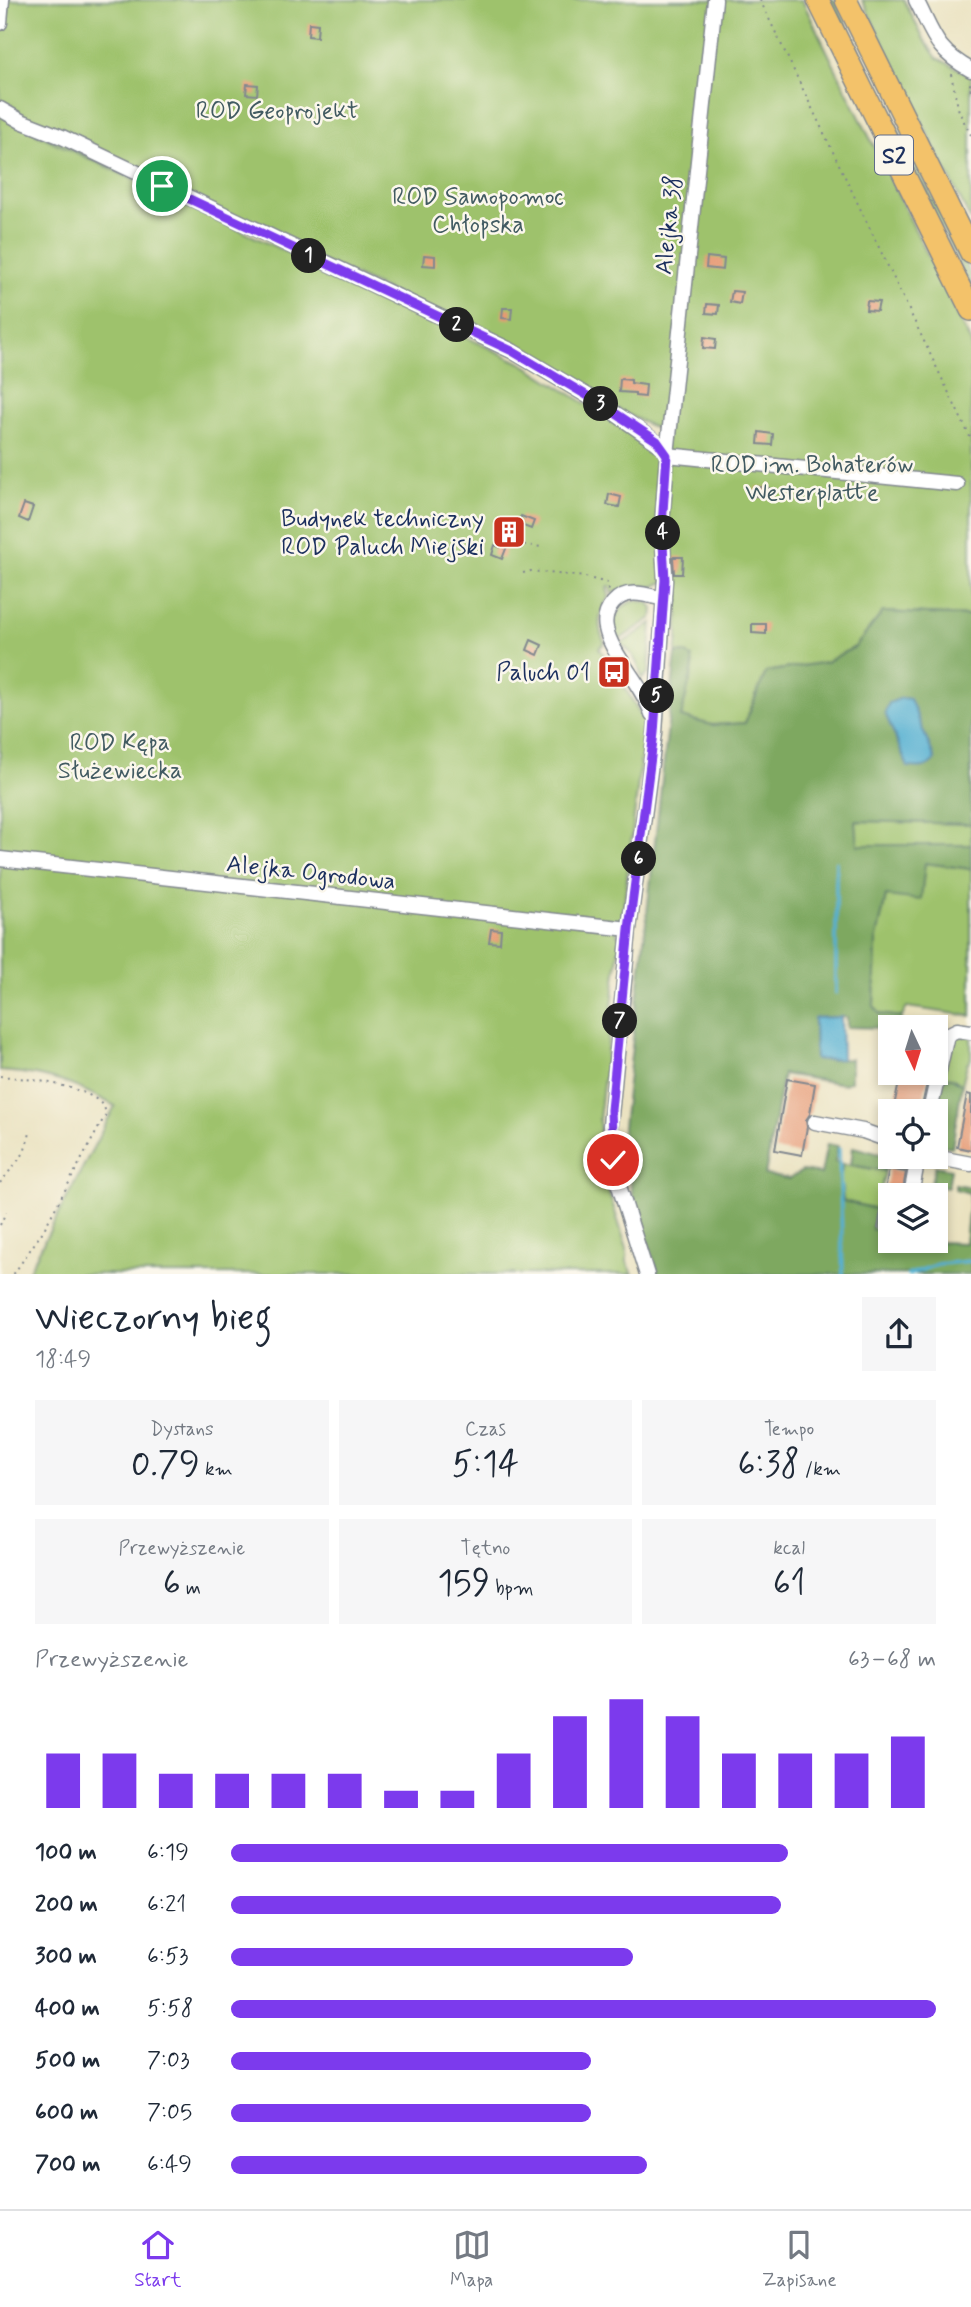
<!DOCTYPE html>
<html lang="pl">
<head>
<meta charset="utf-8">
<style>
	body { margin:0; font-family:Mynerve,sans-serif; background:#f6f6f7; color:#1f2937; height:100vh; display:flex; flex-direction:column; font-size:26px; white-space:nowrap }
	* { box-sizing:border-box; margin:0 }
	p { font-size:23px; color:#747a83 }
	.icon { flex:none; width:38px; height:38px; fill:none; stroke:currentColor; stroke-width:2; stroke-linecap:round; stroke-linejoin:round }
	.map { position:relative; height:1274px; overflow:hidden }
	.drawer { display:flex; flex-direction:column; background:#fff; flex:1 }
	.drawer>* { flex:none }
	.needle { width:46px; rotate:176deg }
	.buttons { position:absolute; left:878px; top:1015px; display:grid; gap:14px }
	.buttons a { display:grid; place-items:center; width:70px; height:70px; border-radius:0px; background:#fff; box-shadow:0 4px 10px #0003; font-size:35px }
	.pin { position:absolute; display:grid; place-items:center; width:60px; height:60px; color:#fff; margin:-30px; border:4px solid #fff; border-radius:50%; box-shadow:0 2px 7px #0007 }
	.km { position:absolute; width:35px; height:35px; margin:-18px; border-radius:50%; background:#222; color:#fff; font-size:19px; line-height:35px; text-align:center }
	.round { display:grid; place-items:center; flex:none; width:74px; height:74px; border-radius:0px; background:#f6f6f7 }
	.head { display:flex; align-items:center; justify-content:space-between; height:119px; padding:0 35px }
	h1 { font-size:38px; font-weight:600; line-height:52px }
	.figures { display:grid; grid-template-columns:repeat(3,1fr); gap:10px; height:119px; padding:7px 35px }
	.figures div { display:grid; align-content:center; border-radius:0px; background:#f6f6f7; text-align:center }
	.figures b { font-size:35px; font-weight:600 }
	.figures small { font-size:19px; font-weight:400 }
	.figures p { font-size:19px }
	.chart { height:196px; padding:14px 35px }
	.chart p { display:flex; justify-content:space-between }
	.chart svg { width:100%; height:126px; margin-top:7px; stroke:#7c3aed; stroke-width:6 }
	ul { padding:0 35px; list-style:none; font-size:23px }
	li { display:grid; grid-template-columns:112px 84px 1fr; align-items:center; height:52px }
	li i { height:18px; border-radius:9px; background:#7c3aed }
	.menu { display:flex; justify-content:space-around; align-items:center; height:98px; border-top:2px solid #e0e1e3; background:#fff; font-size:19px; color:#747a83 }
	.menu a { display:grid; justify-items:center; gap:4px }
	.menu .active { color:#7c3aed }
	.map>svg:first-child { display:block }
	.green { fill:#9ec26c; stroke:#5c7865; stroke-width:2; fill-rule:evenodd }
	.forest { fill:#7ea860; stroke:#4c6c5f; stroke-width:2 }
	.water { fill:#55b0d2; stroke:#387098; stroke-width:2 }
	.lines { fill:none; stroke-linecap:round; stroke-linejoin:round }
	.stream { stroke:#55b0d2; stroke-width:3.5 }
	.building { fill:#e69973 }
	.minor-casing { stroke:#82888f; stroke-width:17 }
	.highway-casing { stroke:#82888f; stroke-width:24 }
	.path { stroke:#82888f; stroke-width:2; stroke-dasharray:2 5; stroke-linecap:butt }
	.minor { stroke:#fff; stroke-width:14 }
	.highway { stroke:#f3c26a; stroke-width:21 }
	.route-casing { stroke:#fff; stroke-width:14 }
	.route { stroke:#7c3aed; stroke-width:9 }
	.labels { text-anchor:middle; stroke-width:5; stroke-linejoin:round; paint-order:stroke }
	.shield { fill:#fbf7ec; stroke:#5e6b89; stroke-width:2 }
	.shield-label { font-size:23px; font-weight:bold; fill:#1b2f5e }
	.park-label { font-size:24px; fill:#425b62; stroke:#fbf7ec }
	.street-label { font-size:24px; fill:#1b2f5e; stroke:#fbf7ec }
	.poi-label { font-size:24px; fill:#1b2f5e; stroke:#fbf7ec; text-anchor:end }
</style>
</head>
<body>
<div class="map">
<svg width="971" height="1275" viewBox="0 0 971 1275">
	<rect width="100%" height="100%" fill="#fbf7ec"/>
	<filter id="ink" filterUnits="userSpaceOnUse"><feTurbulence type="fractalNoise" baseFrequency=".0143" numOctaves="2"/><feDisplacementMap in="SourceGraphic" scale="14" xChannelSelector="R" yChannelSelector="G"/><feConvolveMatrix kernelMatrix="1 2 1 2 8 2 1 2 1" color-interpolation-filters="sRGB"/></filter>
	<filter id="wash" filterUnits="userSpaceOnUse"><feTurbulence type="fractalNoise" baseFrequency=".00686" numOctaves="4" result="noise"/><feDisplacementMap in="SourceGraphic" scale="28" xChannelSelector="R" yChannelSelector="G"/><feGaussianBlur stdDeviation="1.57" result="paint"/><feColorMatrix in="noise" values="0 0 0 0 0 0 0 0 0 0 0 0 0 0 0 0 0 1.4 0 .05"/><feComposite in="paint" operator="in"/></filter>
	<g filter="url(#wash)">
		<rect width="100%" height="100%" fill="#eae2c0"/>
		<path class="green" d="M0 0H802L971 343V616L883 612 855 647 826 662 766 672 745 723 712 725 681 717 684 653 676 654 678 638V588C667 577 664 582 653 587 636 584 626 586 612 594L610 586 607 588 609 597C599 612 596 626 605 643L599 648 612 666 608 669 614 678 618 676 645 722 622 921 618 920 617 934 620 937 599 1120 605 1180 627 1249V1262L633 1274H27L115 1106C73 1083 48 1074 0 1071ZM35 133 528 353 552 366 566 378 623 412 656 429 666 427 660 455 654 447 523 364Z
			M829 0H834L971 276V288Z
			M862 0H904L923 38 937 58 971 75V221Z
			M636 600 649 603 653 609 652 618 619 640C609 623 617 605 636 600Z
			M652 623 649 672 642 679C639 665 633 652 621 644Z
			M855 821 971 824V845L858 846Z
			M925 863 971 869V1016L907 1007 902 1017 880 1014 874 1006 876 942 886 896Z
			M958 1035 971 1037V1059L967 1064 962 1085 952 1078 942 1077 947 1047Z
			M843 1164 885 1171 876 1209 843 1201 840 1177Z"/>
		<path class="forest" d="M883 612 971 616V824L856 821 858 845H971V869L925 863 921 900 886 896 876 942 874 1006 880 1014 902 1017 901 1026 886 1028 847 1027V1017L814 1018 815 1060 851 1059V1081L844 1084 783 1074 765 1175 789 1179 802 1171 821 1174 827 1144 838 1146 835 1162 843 1164 840 1177 843 1201 876 1209 872 1229 891 1231V1241H904L903 1244 909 1245 914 1241H936V1226L938 1242 965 1243 970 1193 955 1189V1184L971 1187V1274L659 1275 633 1197 622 1136 676 654 684 653 692 657 693 668 681 717 712 725 745 723 766 672 826 662 855 647Z
			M942 1077 952 1078 962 1085 952 1147 936 1145V1114Z
			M853 1147 912 1162 910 1171 886 1166 885 1171 851 1165Z
			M935 1166 951 1169 948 1187 940 1186 936 1214V1195H928Z"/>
		<path class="water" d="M902 698 910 699 935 759C927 769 920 768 908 767L885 713 889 703Z
			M841 1017 842 1059 815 1060 814 1018Z"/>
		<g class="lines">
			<path class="stream" d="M836 862V993
				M839 1149 843 1275
				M908 1275 938 1264 971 1261"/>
		</g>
		<g id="blocks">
			<path class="building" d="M309 23 318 24 317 37 308 36Z
				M247 84 258 85 257 95 246 94Z
				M424 255 435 256V266L423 265Z
				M707 257 724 259 723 270 706 268Z
				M732 291 742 292 740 304 730 302Z
				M867 301 879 302 877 311 866 310Z
				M707 304 719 305 718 314 706 313Z
				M503 308H512L511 319 502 318Z
				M704 337 716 339 715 349 703 348Z
				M620 379 631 380V383L646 385 645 397 635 396V393L619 392Z
				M759 432 773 434 772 445 758 444Z
				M756 487 769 488 768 497 755 496Z
				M609 494 621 497 619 507 607 505Z
				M24 504 33 507 28 522 19 518Z
				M521 516 534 521 531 529 518 524Z
				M503 521 517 523 515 542 509 541 502 559 492 555 495 545 500 547Z
				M673 557H683L682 574H674Z
				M752 624H766V634L752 633Z
				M531 640 542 645 538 655 527 650Z
				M491 929 501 930 500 943 489 942Z
				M901 1073H929L921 1111H893Z
				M787 1079 815 1084 810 1114 806 1120 807 1127 802 1155 775 1150Z
				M967 1094 971 1095V1150L957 1147Z
				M889 1169 906 1172 902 1195H891V1230L878 1228Z"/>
		</g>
	</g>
	<g filter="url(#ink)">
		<use href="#blocks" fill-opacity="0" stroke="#82888f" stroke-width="2"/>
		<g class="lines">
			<defs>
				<path id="minor" d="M715 0 667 455 957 484
					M916 0C934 35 935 50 971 70
					M0 23 2 0
					M0 109 21 121 62 137 512 351 603 405 663 447 667 455 662 526 665 580 655 733 629 929 610 1126 615 1173 647 1275
					M652 714C643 685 611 655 606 628 604 619 607 610 613 603 626 587 647 595 664 599
					M0 859 629 929
					M930 1111 947 1035 957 1030 971 1032
					M815 1122 863 1131 891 1141
					M934 1157 971 1164
					M911 1195 918 1157"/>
				<path id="highway" d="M818 0 971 310
					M846 0 971 253"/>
			</defs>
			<use href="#minor" class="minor-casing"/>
			<use href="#highway" class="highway-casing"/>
			<path class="path" d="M760 0 971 439
				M951 74 959 112 971 135
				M971 84 968 85 971 91
				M503 542 541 547
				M523 573 531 571 585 577 607 583 609 591
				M0 1076C22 1078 104 1086 106 1114L43 1231 13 1275
				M0 1183 24 1153 31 1130
				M0 1225 6 1212"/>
			<use href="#minor" class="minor"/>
			<use href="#highway" class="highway"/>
		</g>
	</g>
	<g class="lines" filter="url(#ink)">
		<defs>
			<path id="route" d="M162 186 512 351 603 405 657 441 667 455 662 526 665 580 654 733 629 929 611 1110 613 1160"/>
		</defs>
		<use href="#route" class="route-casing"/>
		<use href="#route" class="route"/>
	</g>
	<defs>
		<symbol id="building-square" viewBox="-11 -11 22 22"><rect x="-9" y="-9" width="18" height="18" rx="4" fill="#c8321e" stroke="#fbf7ec"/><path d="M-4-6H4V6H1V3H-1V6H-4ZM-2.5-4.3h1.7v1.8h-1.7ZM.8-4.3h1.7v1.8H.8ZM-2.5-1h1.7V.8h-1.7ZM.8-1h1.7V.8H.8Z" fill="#fff"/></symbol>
		<symbol id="bus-square" viewBox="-11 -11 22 22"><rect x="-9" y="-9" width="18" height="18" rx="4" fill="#c8321e" stroke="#fbf7ec"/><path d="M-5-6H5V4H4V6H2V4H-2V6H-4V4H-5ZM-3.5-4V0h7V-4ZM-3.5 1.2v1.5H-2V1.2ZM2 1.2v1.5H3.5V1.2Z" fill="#fff"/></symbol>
	</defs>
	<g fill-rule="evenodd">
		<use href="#building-square" x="490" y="513" width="38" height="38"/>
		<use href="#bus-square" x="595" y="653" width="38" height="38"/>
	</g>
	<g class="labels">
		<rect class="shield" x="875" y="135.5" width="38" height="39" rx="5"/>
		<g class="shield-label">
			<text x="894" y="163">S2</text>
		</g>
		<g class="park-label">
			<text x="277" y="118">ROD Geoprojekt</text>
			<text x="478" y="204">ROD Samopomoc<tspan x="478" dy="28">Chłopska</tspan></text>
			<text x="812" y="472">ROD im. Bohaterów<tspan x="812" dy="28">Westerplatte</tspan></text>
			<text x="120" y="750">ROD Kępa<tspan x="120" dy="28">Służewiecka</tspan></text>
		</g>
		<g class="street-label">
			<text transform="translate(668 225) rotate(-84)" y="8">Alejka 38</text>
			<text transform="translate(311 872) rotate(6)" y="8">Alejka Ogrodowa</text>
		</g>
		<g class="poi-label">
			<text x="484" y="526">Budynek techniczny<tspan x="484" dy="28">ROD Paluch Miejski</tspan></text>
			<text x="590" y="680">Paluch 01</text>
		</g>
	</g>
</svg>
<div class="buttons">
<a><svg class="needle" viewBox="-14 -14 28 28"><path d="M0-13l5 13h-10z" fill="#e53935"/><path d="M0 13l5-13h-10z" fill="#747a83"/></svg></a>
<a><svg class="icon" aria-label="locate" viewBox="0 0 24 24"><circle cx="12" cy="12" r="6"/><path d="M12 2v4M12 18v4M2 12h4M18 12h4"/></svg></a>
<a><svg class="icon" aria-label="layers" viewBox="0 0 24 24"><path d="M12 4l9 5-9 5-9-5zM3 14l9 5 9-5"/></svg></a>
</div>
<div class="pin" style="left:162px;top:186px;background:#1e9e55"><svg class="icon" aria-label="arrive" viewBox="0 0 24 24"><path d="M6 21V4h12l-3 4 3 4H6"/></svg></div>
<div class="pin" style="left:613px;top:1160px;background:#d93025"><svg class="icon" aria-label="check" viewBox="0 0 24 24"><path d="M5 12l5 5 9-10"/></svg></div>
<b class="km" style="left:309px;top:256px">1</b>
<b class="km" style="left:457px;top:325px">2</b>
<b class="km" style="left:601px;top:404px">3</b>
<b class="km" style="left:663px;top:533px">4</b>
<b class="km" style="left:657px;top:696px">5</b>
<b class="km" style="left:639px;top:859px">6</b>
<b class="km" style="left:620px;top:1021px">7</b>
</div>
<section class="drawer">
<div class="head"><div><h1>Wieczorny bieg</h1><p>18:49</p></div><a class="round"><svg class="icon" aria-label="share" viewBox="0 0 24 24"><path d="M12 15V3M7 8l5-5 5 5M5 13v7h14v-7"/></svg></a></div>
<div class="figures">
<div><p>Dystans</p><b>0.79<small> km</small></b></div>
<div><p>Czas</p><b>5:14</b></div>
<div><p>Tempo</p><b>6:38<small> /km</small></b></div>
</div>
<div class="figures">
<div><p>Przewyższenie</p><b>6<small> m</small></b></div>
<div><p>Tętno</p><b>159<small> bpm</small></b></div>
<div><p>kcal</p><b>61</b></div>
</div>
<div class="chart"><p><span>Przewyższenie</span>63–68 m</p>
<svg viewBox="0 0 160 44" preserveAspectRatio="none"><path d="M5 44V25M15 44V25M25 44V32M35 44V32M45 44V32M55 44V32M65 44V38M75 44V38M85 44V25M95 44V12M105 44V6M115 44V12M125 44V25M135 44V25M145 44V25M155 44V19"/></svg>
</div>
<ul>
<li><b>100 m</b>6:19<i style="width:79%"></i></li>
<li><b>200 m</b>6:21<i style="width:78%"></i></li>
<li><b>300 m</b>6:53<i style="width:57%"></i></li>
<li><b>400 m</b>5:58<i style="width:100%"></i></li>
<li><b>500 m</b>7:03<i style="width:51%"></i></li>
<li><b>600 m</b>7:05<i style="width:51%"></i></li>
<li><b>700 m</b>6:49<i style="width:59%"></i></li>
</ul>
</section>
<nav class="menu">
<a class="active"><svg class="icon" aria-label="home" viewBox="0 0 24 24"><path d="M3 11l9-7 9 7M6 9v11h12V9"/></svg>Start</a>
<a><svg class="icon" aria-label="map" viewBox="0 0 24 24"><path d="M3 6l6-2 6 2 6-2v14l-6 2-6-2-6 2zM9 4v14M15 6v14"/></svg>Mapa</a>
<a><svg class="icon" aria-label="saved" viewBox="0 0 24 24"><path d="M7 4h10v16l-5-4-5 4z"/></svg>Zapisane</a>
</nav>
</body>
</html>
